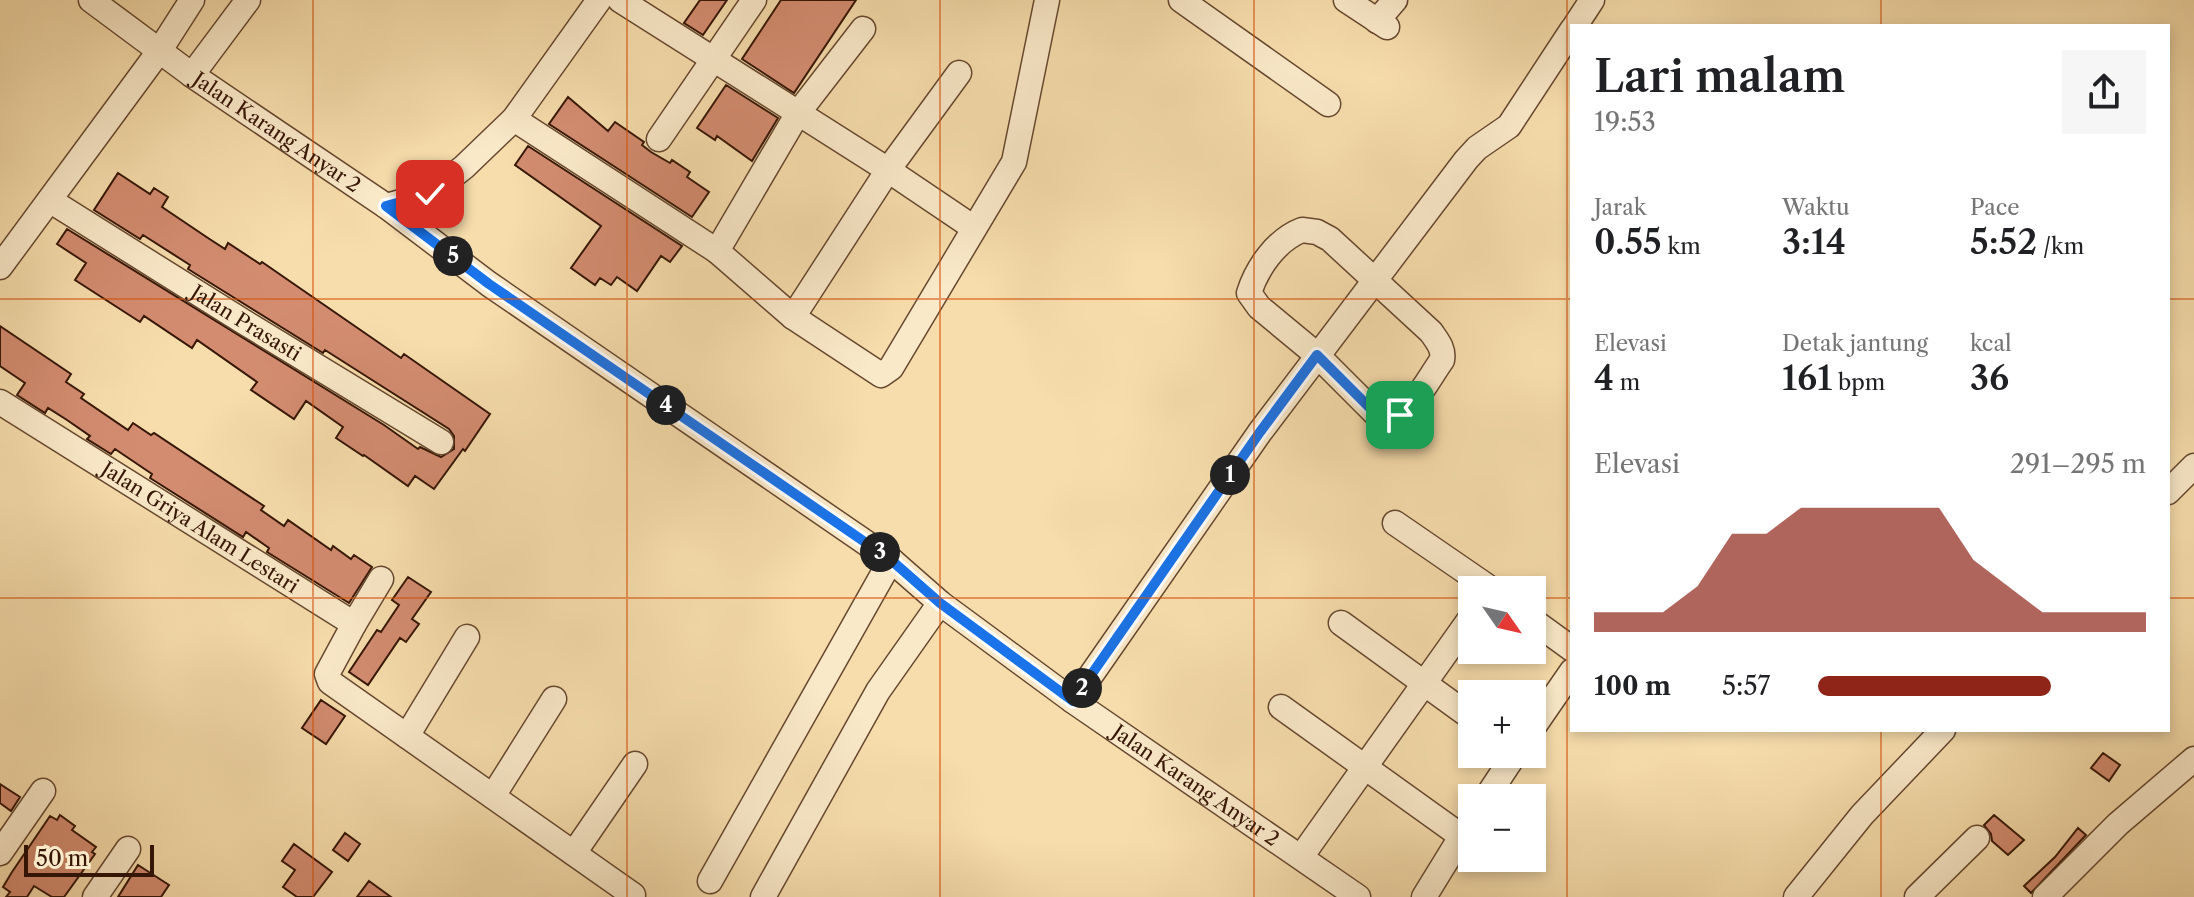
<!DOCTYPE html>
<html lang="id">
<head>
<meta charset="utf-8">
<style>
	body { margin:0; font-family:"Libre Caslon Text",serif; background:#f6f6f6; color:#202124; height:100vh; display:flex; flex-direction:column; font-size:30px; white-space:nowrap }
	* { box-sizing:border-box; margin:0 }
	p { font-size:26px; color:#757577 }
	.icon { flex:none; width:44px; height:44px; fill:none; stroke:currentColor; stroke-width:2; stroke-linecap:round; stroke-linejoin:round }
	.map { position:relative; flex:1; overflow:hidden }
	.details { position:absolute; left:1570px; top:24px; width:600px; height:708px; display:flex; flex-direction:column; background:#fff; border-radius:0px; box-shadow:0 4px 12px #0003 }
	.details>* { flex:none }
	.needle { width:52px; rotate:124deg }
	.fabs { position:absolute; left:1458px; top:576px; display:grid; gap:16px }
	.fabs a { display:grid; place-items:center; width:88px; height:88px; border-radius:0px; background:#fff; box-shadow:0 4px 12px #0003; font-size:40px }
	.scale { position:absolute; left:24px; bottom:20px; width:130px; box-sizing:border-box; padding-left:8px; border:4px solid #361605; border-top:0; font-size:22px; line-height:28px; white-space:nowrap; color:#361605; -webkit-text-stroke:6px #fae9c9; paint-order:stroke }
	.pin { position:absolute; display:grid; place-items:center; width:68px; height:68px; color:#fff; margin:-34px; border-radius:16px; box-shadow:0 4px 12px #0006 }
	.km { position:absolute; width:40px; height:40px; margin:-20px; border-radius:50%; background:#222; color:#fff; font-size:22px; line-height:40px; text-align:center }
	.round { display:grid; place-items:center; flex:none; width:84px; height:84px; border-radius:0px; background:#f6f6f6 }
	.overview { display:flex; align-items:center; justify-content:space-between; height:136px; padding:0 24px }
	h1 { font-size:44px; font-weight:600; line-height:60px }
	.metrics { display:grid; grid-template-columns:repeat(3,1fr); gap:12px; height:136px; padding:8px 24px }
	.metrics div { display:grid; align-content:center }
	.metrics b { font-size:34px; font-weight:600 }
	.metrics small { font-size:22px; font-weight:400 }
	.metrics p { font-size:22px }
	.chart { height:224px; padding:16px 24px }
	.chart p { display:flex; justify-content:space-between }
	.chart svg { width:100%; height:144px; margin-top:8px; fill:#8f2418; opacity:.7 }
	ul { padding:0 24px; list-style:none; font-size:26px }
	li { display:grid; grid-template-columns:128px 96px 1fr; align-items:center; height:60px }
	li i { height:20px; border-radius:10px; background:#8f2418 }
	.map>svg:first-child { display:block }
	.building { fill:#d38c70; stroke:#361605; stroke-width:2 }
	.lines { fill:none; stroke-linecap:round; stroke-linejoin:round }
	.minor-casing { stroke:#66482f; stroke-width:27 }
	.minor { stroke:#fae9c9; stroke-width:24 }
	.route-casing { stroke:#fff; stroke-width:16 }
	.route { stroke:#1a73e8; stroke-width:10 }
	.grid { fill:none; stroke:#d6520b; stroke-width:2; stroke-opacity:0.55 }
	.labels { text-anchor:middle; stroke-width:8; stroke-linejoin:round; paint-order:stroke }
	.street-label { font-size:20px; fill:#361605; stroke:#fae9c9 }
</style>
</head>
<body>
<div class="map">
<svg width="2194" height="897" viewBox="0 0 2194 897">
	<rect width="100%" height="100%" fill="#f7ddac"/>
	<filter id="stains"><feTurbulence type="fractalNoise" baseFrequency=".0025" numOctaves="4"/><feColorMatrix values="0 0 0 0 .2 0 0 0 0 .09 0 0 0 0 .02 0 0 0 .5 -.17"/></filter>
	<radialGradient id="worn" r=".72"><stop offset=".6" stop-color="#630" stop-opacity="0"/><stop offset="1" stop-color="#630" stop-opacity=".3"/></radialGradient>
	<path class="building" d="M700 0H727L703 35 684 23Z
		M781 0H856L794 93 742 59Z
		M726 85 778 118 752 161 717 136 715 140 697 128Z
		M568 97 608 131 615 122 644 142 642 145 651 152 670 163 672 160 690 172 687 177 709 192 692 217 549 124Z
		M528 146 682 246 670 262 661 256 637 291 617 277 611 285 600 278 595 285 571 268 601 226 515 165Z
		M118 173 150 194 154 188 168 197 162 207 208 238 225 249 228 243 260 264 262 262 401 358 404 354 490 414 465 451 463 449 434 489 415 476 408 486 364 455 363 456 336 438 343 427 306 401 294 419 251 390 257 382 197 340 192 348 144 316 140 322 75 280 86 263 57 244 67 229 384 425 418 449 420 447 441 457 454 449V436L449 429 325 350 323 353 188 269 190 265 143 235 140 239 94 210Z
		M0 326 71 374 66 382 84 394 81 398 128 430 133 423 151 435 154 433 264 506 261 510 284 526 288 520 331 550 333 546 351 559 354 555 372 567 349 603 267 552 269 548 246 532 243 537 150 478 152 474 115 449 111 454 87 439 90 436 67 420 48 408 45 413 17 395 25 383 0 366Z
		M408 577 431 592 412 619 419 624 406 642 400 638 368 685 349 672 377 630 381 632 399 605 392 600Z
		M321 700 345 716 326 744 302 728Z
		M2103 753 2120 765 2109 781 2091 768Z
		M0 784 20 797 11 811 0 803Z
		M60 815 75 826 72 830 96 847 92 852 95 854 64 897H52L34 886 27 897H6L10 892 3 887 12 872 50 816 57 820Z
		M1994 815 2024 840 2008 855 1992 841 1991 834 1984 825Z
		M2078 828 2086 835 2031 893 2024 886 2055 857Z
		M345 833 360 844 348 861 333 850Z
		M294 844 332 872 313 897H297L283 887 295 870 282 861Z
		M138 865 169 885 161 897H118Z
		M369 881 391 897H357Z"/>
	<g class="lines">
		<defs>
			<g id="minor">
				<path id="s1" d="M91 0 192 75 386 206 489 284 891 560 940 603 1073 701 1358 897"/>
				<path d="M620 0 888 170 974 228"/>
				<path d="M1181 0 1328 104"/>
				<path d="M1346 0 1387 27"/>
				<path d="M1377 21 1395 0"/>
				<path d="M1575 26 1592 0"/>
				<path d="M192 75 248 0"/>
				<path d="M514 119 717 251 793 317 881 375 891 368 1014 162 1047 0"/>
				<path d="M659 139 754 0"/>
				<path id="s2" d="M51 201 244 322 441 442"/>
				<path d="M386 206 430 194 464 167 514 119 599 0"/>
				<path d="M1302 230 1317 232 1330 239 1431 332C1438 342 1444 349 1442 360 1427 381 1412 413 1387 422L1379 417 1317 355 1259 307 1249 293C1257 268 1276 240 1302 230Z"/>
				<path d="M717 251 798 113 863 29"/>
				<path d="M0 267 160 50 192 0"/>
				<path d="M793 317 888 170 959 73"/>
				<path id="s3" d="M0 402 354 624 381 579"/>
				<path d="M2168 492 2194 466"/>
				<path d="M1395 523 1491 589"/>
				<path d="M1532 620 1572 649"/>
				<path d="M1341 623 1472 718"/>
				<path d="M354 624 327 674 330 682 633 895"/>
				<path d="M1073 701 1260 432 1466 160 1477 148 1509 126 1572 30"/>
				<path d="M1281 707 1461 836"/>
				<path d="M1532 729 1572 671"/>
				<path d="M407 736 467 637"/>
				<path d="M493 796 554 699"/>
				<path d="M1486 798 1515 754"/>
				<path d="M0 853 43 791"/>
				<path d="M574 853 635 764"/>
				<path d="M1301 857 1472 616"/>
				<path d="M710 881 891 560"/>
				<path d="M95 897 128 849"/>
				<path d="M763 897 878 691 940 603"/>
				<path d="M1424 897 1472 819"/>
				<path d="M1796 897 1862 815 1943 730"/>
				<path d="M1917 897 1977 838"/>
				<path d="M2045 897 2118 824 2194 759"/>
			</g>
		</defs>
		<use href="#minor" class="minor-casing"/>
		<use href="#minor" class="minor"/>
	</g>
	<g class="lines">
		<defs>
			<path id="route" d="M430 194 386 206 489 284 891 560 940 603 1073 701 1260 432 1317 355 1379 417 1387 422 1400 415"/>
		</defs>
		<use href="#route" class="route-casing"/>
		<use href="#route" class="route"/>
	</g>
	<path class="grid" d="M313 0V897M627 0V897M940 0V897M1254 0V897M1567 0V897M1881 0V26M0 299H1572M2168 299H2194M0 598H1472M1532 598H1572M2168 598H2194M1881 730V897"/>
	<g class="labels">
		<g class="street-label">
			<text dy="7" stroke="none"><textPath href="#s1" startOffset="228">Jalan Karang Anyar 2</textPath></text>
			<text dy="7" stroke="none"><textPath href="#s2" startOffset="230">Jalan Prasasti</textPath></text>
			<text dy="7" stroke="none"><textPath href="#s3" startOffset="236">Jalan Griya Alam Lestari</textPath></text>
			<text dy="7" stroke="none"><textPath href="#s1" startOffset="1356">Jalan Karang Anyar 2</textPath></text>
		</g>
	</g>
	<rect width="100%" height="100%" filter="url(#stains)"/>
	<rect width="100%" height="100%" fill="url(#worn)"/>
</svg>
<div class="fabs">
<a><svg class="needle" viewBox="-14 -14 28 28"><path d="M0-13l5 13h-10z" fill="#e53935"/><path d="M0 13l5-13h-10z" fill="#757577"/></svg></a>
<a>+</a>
<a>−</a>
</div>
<div class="scale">50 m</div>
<div class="pin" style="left:1400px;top:415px;background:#1e9e55"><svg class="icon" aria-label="arrive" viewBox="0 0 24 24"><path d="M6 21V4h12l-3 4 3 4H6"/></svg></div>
<div class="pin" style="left:430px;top:194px;background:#d93025"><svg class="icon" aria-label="check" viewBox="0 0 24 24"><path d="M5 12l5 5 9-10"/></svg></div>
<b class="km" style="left:1230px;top:475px">1</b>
<b class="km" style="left:1082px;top:688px">2</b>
<b class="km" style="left:880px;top:552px">3</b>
<b class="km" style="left:666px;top:405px">4</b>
<b class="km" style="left:453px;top:256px">5</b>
<section class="details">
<div class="overview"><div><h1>Lari malam</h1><p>19:53</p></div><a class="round"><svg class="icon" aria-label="share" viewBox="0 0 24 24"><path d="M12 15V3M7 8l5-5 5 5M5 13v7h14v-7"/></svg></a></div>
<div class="metrics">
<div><p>Jarak</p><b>0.55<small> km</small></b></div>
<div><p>Waktu</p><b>3:14</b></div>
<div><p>Pace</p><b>5:52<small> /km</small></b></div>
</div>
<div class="metrics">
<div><p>Elevasi</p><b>4<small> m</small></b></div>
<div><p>Detak jantung</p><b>161<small> bpm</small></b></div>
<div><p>kcal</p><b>36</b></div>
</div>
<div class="chart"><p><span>Elevasi</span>291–295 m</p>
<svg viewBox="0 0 160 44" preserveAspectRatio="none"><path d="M0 44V38L10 38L20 38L30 30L40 14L50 14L60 6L70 6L80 6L90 6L100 6L110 22L120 30L130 38L140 38L150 38L160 38V44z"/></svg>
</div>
<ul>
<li><b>100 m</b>5:57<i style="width:71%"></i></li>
</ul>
</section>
</div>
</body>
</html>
